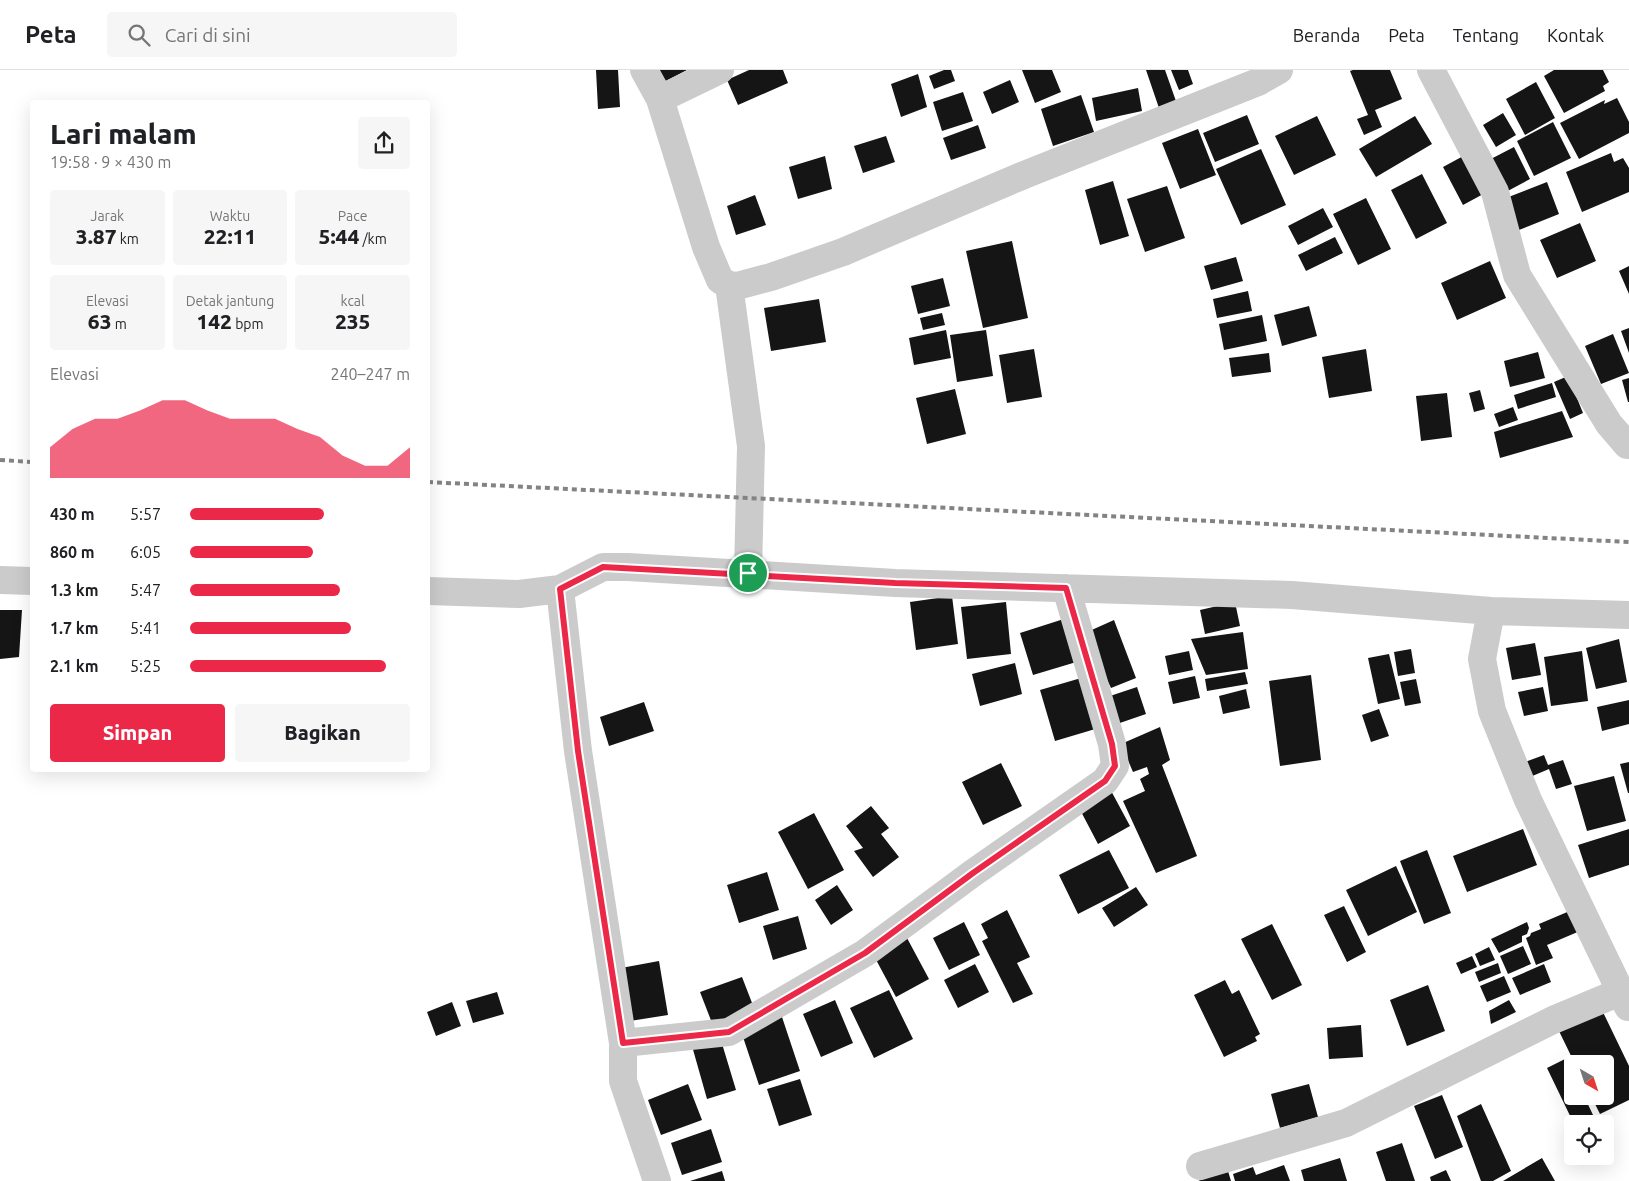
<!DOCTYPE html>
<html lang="id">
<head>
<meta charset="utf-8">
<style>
	body { margin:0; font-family:Ubuntu,sans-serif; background:#f6f6f6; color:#202124; height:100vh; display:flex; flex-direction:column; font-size:19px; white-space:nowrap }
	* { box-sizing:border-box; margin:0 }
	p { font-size:16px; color:#757577 }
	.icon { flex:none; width:28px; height:28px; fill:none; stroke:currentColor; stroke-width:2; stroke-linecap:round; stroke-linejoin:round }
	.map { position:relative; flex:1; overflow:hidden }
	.panel { position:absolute; left:30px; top:30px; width:400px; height:672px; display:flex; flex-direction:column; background:#fff; border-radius:5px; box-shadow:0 5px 20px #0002 }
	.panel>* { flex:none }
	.needle { width:32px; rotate:141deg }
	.fabs { position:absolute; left:1564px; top:985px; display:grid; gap:10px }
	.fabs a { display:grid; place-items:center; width:50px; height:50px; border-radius:5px; background:#fff; box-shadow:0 5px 20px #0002; font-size:25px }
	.pin { position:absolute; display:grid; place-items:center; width:42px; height:42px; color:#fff; margin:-21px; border:2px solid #fff; border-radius:50%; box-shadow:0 1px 5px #0007 }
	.round { display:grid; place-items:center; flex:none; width:52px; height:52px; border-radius:5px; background:#f6f6f6 }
	.overview { display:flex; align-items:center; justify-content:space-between; height:85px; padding:0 20px }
	h1 { font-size:28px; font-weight:800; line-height:38px }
	.figures { display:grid; grid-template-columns:repeat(3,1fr); gap:8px; height:85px; padding:5px 20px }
	.figures div { display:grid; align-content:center; border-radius:5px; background:#f6f6f6; text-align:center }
	.figures b { font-size:21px; font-weight:800 }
	.figures small { font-size:14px; font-weight:400 }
	.figures p { font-size:14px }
	.chart { height:140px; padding:10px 20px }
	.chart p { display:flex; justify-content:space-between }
	.chart svg { width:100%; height:90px; margin-top:5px; fill:#ec2849; opacity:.7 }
	.cta { display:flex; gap:10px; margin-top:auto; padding:10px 20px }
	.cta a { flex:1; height:58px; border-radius:5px; background:#ec2849; color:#fff; font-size:20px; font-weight:800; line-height:58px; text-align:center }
	.cta a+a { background:#f6f6f6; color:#202124 }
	ul { padding:0 20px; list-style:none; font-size:16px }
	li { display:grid; grid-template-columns:80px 60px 1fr; align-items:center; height:38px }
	li i { height:12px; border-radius:6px; background:#ec2849 }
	header { display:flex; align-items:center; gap:30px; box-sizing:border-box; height:70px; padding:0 25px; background:#fff; border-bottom:1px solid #e0e0e0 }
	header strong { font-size:24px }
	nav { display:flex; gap:28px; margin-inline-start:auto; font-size:18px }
	.search { width:350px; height:45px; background:#f6f6f6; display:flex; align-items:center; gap:12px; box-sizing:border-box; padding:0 18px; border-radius:5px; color:#757577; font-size:19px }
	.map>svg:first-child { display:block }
	.building { fill:#151515 }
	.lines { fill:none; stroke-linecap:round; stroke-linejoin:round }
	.minor { stroke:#cbcbcb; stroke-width:28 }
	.rail { stroke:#838383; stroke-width:4; stroke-dasharray:5 4; stroke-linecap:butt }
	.route-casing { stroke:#fff; stroke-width:10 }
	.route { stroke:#ec2849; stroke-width:6 }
</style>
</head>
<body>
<header>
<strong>Peta</strong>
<div class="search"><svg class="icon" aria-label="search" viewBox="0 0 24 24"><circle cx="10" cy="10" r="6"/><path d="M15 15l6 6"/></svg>Cari di sini</div>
<nav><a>Beranda</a><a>Peta</a><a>Tentang</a><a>Kontak</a></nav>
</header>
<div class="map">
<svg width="1629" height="1111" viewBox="0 0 1629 1111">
	<rect width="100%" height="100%" fill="#fff"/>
	<path class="building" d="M596 0H618L620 37 598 39Z
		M652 0H687L660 14Z
		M749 0H783L788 13 738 35 727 10Z
		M944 0H951L955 11 934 19 929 6Z
		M1022 0H1052L1061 22 1035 33Z
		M1146 0H1165L1177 34 1160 41Z
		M1171 0H1188L1193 14 1179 20Z
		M1353 0H1390L1402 29 1375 40 1382 57 1364 65 1357 49 1368 45 1350 1Z
		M1554 0H1603L1609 12 1603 16 1605 21 1564 43 1544 6Z
		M918 4 927 37 901 47 891 14Z
		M1010 10 1019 32 992 44 983 22Z
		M1536 12 1555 48 1525 65 1506 29Z
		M1138 18 1142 41 1096 51 1092 28Z
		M963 22 973 51 942 61 933 32Z
		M1081 25 1094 62 1053 76 1041 39Z
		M1617 28 1629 52V63L1579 89 1560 53 1605 30 1604 34Z
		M1503 43 1516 65 1496 77 1483 55Z
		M1247 45 1259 74 1215 92 1203 63Z
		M1317 46 1336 85 1294 105 1275 66Z
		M1415 46 1432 74 1376 107 1359 79Z
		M1553 52 1571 88 1534 106 1517 71Z
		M978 55 986 78 951 90 943 68Z
		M1198 59 1216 105 1180 119 1162 73Z
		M886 66 895 92 863 103 854 76Z
		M1514 77 1530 109 1504 123 1487 91Z
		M1261 79 1286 135 1241 155 1216 99Z
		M1611 83 1614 92 1623 88 1629 98V122L1582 142 1566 102Z
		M1467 84 1487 122 1463 135 1443 97Z
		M825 86 832 119 798 129 789 97Z
		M1422 104 1447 153 1416 169 1391 120Z
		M1113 111 1129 166 1100 175 1085 120Z
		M1547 112 1559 144 1519 160 1506 128Z
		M1167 116 1185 168 1145 182 1127 129Z
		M755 125 766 155 736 165 727 136Z
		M1366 128 1391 179 1358 195 1333 144Z
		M1323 138 1333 157 1298 175 1288 156Z
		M1580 153 1596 191 1557 208 1540 170Z
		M1335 167 1343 183 1306 201 1298 185Z
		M1012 171 1028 248 983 258 966 181Z
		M1236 187 1243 211 1211 220 1204 196Z
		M1490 191 1506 228 1457 250 1441 213Z
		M1629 196V224L1619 201Z
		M943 208 950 236 918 244 911 216Z
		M1248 221 1252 241 1217 248 1213 229Z
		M819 229 826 272 771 281 764 238Z
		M1309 236 1317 266 1282 276 1274 245Z
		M942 243 945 255 923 260 920 248Z
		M1262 245 1267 271 1224 280 1219 254Z
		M1629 258V283L1621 261Z
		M946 260 951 288 914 295 909 268Z
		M986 260 993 306 957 312 950 265Z
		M1613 264 1629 303 1601 314 1585 276Z
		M1034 279 1042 327 1007 333 999 285Z
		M1366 279 1372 321 1329 328 1322 287Z
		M1538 282 1545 308 1510 317 1504 291Z
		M1269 283 1271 302 1232 307 1229 288Z
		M1568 306 1583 343 1570 349 1554 312Z
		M1629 308V332H1628L1622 310Z
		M1552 313 1556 327 1518 339 1514 325Z
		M955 319 966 364 927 374 916 328Z
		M1480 320 1485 339 1474 342 1469 323Z
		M1447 323 1452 367 1421 371 1416 326Z
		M1513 337 1518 350 1499 357 1494 344Z
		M1562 341 1573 367 1500 388 1494 362Z
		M952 526 958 574 916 580 910 532Z
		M1006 532 1011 584 967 589 961 537Z
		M1235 532 1240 556 1205 564 1200 540Z
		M0 540H22L19 587 0 589Z
		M1070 547 1083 590 1033 605 1020 563Z
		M1114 550 1136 608 1111 618 1085 563Z
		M1243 562 1248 599 1206 605 1191 569Z
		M1619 569 1627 612 1596 619 1586 578Z
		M1535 573 1541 605 1512 610 1506 578Z
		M1411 579 1415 603 1398 606 1394 582Z
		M1189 581 1193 600 1169 605 1165 586Z
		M1582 581 1588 631 1551 636 1544 587Z
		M1389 584 1400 629 1378 634 1368 588Z
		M1015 593 1022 624 980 636 972 604Z
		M1245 602 1248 614 1207 621 1205 609Z
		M1311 605 1321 690 1280 696 1269 611Z
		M1088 606 1102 657 1055 671 1040 620Z
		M1195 606 1200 628 1173 634 1168 612Z
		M1416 609 1421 633 1405 636 1400 612Z
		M1137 617 1146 644 1114 655 1104 628Z
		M1543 617 1548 641 1524 646 1518 622Z
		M1246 619 1250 638 1223 644 1219 626Z
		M1629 630V654L1602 661 1597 637Z
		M644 632 654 661 609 676 600 647Z
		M1379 639 1389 666 1371 672 1362 645Z
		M1160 657 1170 690 1162 695 1197 786 1156 803 1123 731 1145 721 1140 709 1149 704 1147 697 1133 702 1121 674Z
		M1544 685 1548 695 1563 690 1572 714 1556 719 1549 699 1530 707 1525 692Z
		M1629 692V723H1628L1620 694Z
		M1001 693 1022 736 983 755 962 712Z
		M1614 706 1626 751 1587 761 1574 716Z
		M1109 717 1130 756 1098 774 1077 734Z
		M871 736 889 758 881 764 899 787 873 807 854 781 863 778 846 756Z
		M814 743 844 800 808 819 778 762Z
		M1523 759 1537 795 1467 822 1453 786Z
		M1629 759V795L1589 808 1578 775Z
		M1109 780 1129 818 1078 844 1059 805Z
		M1427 780 1451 843 1424 854 1400 791Z
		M1396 796 1417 842 1368 866 1346 820Z
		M767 802 779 840 739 853 727 815Z
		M837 815 853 840 831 855 815 830Z
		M1136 817 1148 835 1114 857 1102 838Z
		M1344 836 1366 882 1347 892 1324 845Z
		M1007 840 1030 887 1017 893 1033 924 1013 933 982 871 988 868 981 854Z
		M1572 840 1580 861 1547 875 1553 888 1536 895 1526 868 1530 866 1531 863 1541 859 1539 854Z
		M798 846 807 879 773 890 763 856Z
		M964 852 980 885 949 900 933 868Z
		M1527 852 1529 858 1527 864 1522 866V872L1499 883 1491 869Z
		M1272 854 1302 915 1272 930 1241 869Z
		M907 868 929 909 896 927 874 886Z
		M1523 876 1531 894 1508 904 1500 886Z
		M1489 877 1495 890 1480 896 1475 884Z
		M1472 886 1477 897 1461 904 1456 893Z
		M659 891 668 945 630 951 621 898Z
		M1498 893 1501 903 1479 912 1475 902Z
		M975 894 989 922 958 938 944 910Z
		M1544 894 1551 912 1520 925 1512 908Z
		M1504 906 1511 922 1487 932 1480 916Z
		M742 907 754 938 712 953 700 922Z
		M1225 910 1232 924 1239 920 1260 964 1255 967 1257 971 1224 987 1194 925Z
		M1428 915 1445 961 1407 976 1390 930Z
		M889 920 913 969 874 988 850 938Z
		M497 922 504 944 473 953 466 931Z
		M835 930 853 973 821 987 803 944Z
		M1509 930 1516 942 1491 954 1489 941Z
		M452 932 461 956 436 966 427 942Z
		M1601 938 1629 996V1030L1600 1044 1591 1026H1605V994H1575L1558 959Z
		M782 947 800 1001 759 1015 741 961Z
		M1361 955 1363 987 1329 989 1327 958Z
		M720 967 736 1020 707 1029 692 976Z
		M1565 989 1572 1003V1026H1584L1593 1045 1577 1054H1574L1547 998Z
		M800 1009 812 1045 779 1056 767 1019Z
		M688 1014 702 1050 661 1065 648 1030Z
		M1309 1014 1318 1047 1280 1058 1271 1024Z
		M1442 1025 1463 1077 1435 1089 1414 1036Z
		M1481 1034 1511 1101 1493 1111H1481L1457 1046Z
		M711 1059 722 1092 682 1105 671 1073Z
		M1402 1073 1415 1111H1386L1376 1082Z
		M1340 1088 1347 1111H1304L1301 1100Z
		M1542 1088 1555 1111H1503Z
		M1284 1095 1290 1111H1235L1233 1104 1253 1097 1256 1105Z
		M1446 1100 1451 1111H1431L1430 1107Z
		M722 1101 725 1111H690Z
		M1228 1101 1231 1111H1198Z"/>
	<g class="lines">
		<path class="minor" d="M644 0 660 29 706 177 720 210 729 215 737 216 771 207 843 182 1024 105 1258 12 1279 0
			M1431 0 1495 122 1517 205 1609 354 1627 375H1629
			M660 29 720 0
			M729 215 751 376 748 503
			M0 510 32 511
			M560 519 578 681 623 973V1011L657 1111
			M428 521 519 524 560 519 603 497H628L895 513 1292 525 1491 541 1629 545
			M1491 541 1482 589 1492 641 1528 730 1628 937
			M623 973 729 962 865 883 973 803 1105 711 1115 696 1112 674 1066 518
			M1200 1096 1346 1053 1553 950 1620 922"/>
		<path class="rail" d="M0 390 32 392
			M428 412 1629 472"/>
	</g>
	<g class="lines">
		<defs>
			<path id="route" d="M603 497 895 513 1066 518 1112 674 1115 696 1105 711 973 803 865 883 729 962 623 973 578 681 560 519Z"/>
		</defs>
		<use href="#route" class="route-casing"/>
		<use href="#route" class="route"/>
	</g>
</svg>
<div class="fabs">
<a><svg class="needle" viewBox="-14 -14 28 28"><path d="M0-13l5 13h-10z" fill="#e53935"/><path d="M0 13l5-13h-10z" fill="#757577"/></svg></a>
<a><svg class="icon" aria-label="locate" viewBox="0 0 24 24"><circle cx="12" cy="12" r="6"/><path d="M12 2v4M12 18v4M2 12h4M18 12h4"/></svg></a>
</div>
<div class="pin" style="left:748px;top:503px;background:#1e9e55"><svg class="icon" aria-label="arrive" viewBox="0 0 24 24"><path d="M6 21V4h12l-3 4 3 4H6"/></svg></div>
<section class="panel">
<div class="overview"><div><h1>Lari malam</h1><p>19:58 · 9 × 430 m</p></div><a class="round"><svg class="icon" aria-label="share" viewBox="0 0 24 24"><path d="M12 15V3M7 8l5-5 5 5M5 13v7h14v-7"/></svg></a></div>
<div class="figures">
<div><p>Jarak</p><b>3.87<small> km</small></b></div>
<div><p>Waktu</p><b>22:11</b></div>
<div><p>Pace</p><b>5:44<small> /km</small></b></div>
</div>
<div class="figures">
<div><p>Elevasi</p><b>63<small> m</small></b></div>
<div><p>Detak jantung</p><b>142<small> bpm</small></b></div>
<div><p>kcal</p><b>235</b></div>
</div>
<div class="chart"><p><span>Elevasi</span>240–247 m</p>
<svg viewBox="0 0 160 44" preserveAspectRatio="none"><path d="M0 44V29L10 20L20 15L30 15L40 11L50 6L60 6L70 11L80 15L90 15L100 15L110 20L120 24L130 33L140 38L150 38L160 29V44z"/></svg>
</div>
<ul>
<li><b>430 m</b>5:57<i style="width:61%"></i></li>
<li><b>860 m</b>6:05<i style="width:56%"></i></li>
<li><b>1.3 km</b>5:47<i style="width:68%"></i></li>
<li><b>1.7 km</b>5:41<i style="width:73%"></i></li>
<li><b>2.1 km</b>5:25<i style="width:89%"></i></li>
</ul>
<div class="cta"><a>Simpan</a><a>Bagikan</a></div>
</section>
</div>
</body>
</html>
